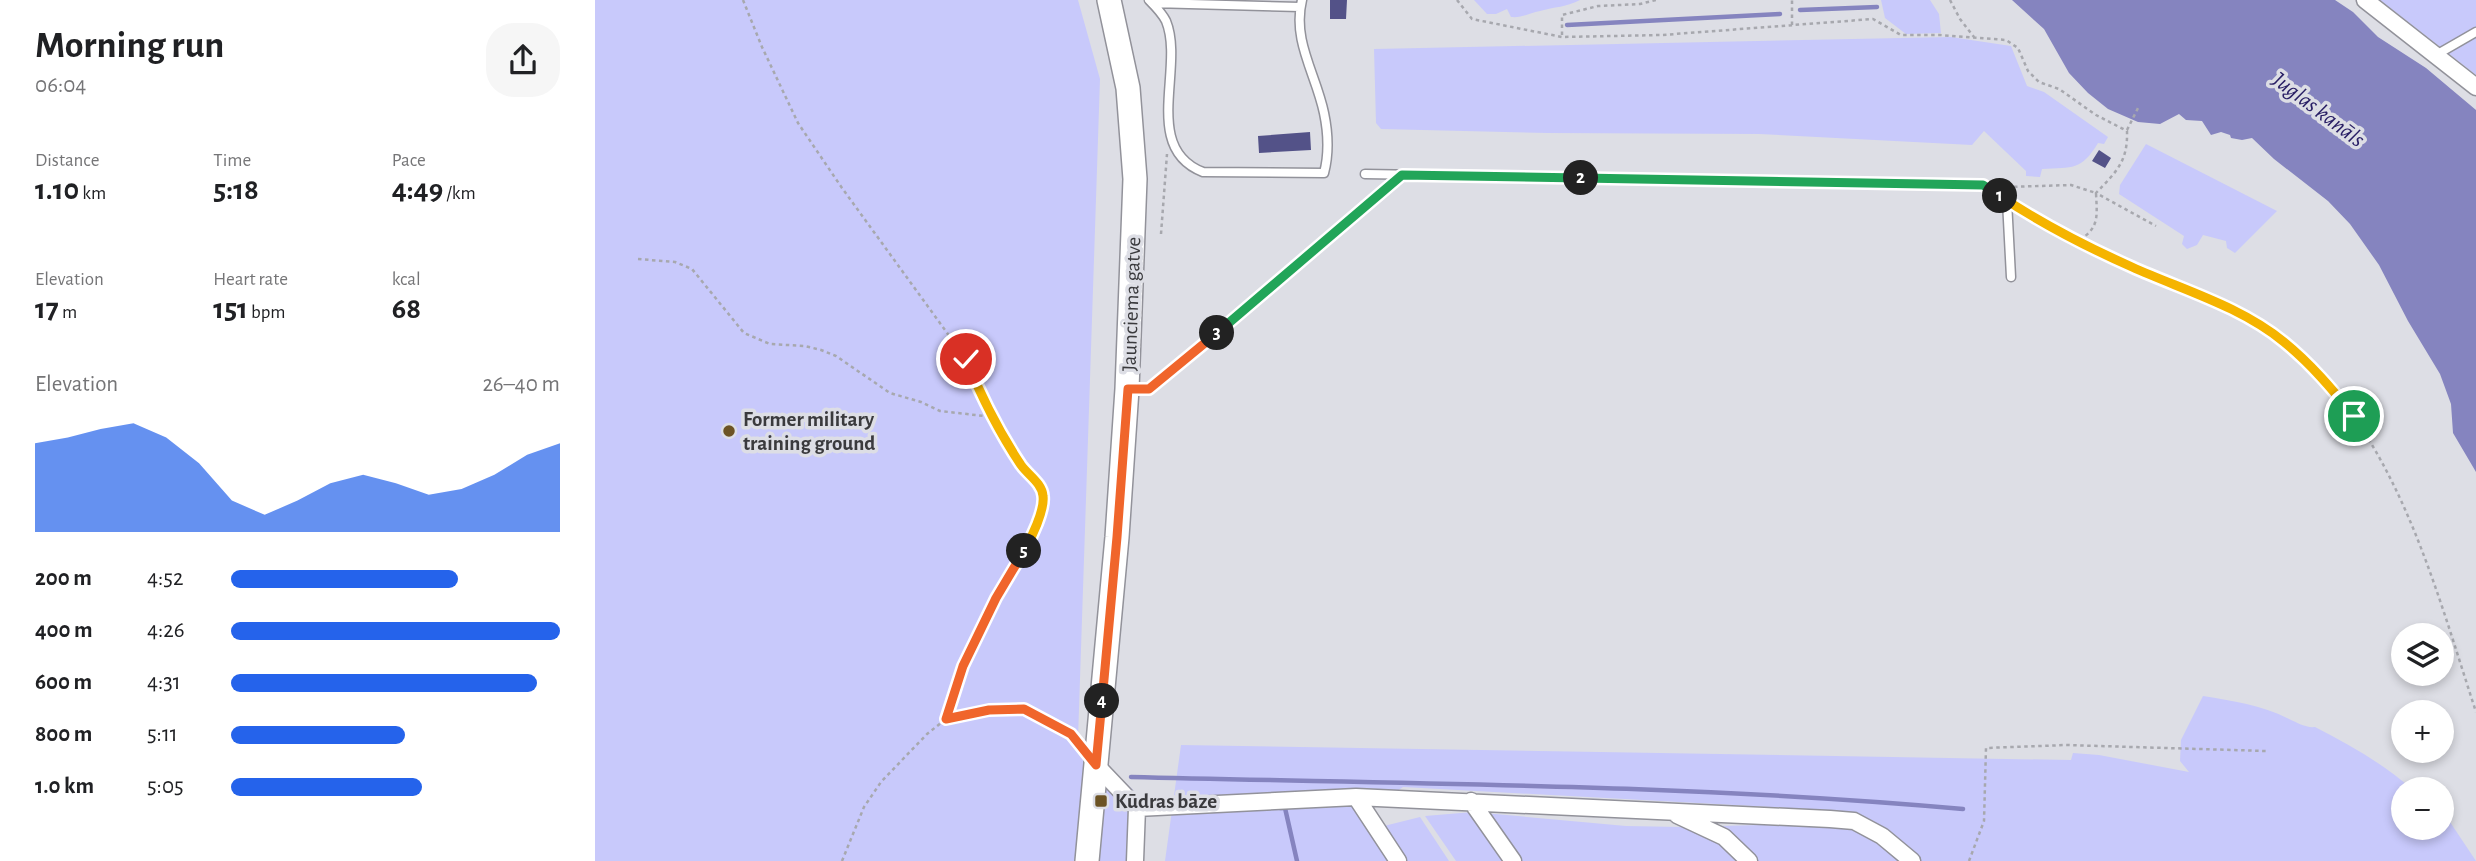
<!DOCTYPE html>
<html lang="en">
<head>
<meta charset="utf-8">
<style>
	body { margin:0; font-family:"Alegreya Sans",sans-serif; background:#f6f6f6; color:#202124; height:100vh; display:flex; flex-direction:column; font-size:26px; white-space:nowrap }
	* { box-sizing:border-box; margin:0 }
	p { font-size:23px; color:#757577 }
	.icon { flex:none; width:38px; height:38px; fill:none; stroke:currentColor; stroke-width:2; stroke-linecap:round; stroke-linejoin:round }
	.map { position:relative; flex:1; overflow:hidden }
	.sheet { display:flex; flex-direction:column; background:#fff; width:595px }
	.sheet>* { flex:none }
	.tools { position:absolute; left:1796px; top:623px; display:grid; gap:14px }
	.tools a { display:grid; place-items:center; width:63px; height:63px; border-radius:50%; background:#fff; box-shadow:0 4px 10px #0003; font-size:35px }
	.pin { position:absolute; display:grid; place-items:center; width:60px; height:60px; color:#fff; margin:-30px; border:4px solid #fff; border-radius:50%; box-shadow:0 2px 7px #0007 }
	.km { position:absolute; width:35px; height:35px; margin:-18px; border-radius:50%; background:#222; color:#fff; font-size:19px; line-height:35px; text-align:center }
	.round { display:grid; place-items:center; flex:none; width:74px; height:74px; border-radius:28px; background:#f6f6f6 }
	.head { display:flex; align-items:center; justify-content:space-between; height:119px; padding:0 35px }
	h1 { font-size:38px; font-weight:700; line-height:52px }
	.metrics { display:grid; grid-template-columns:repeat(3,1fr); gap:10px; height:119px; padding:7px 35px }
	.metrics div { display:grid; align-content:center }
	.metrics b { font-size:30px; font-weight:700 }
	.metrics small { font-size:19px; font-weight:400 }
	.metrics p { font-size:19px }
	.chart { height:196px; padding:14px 35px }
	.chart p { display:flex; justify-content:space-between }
	.chart svg { width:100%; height:126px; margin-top:7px; fill:#2563eb; opacity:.7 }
	ul { padding:0 35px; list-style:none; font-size:23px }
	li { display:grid; grid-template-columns:112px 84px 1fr; align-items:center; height:52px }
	li i { height:18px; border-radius:9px; background:#2563eb }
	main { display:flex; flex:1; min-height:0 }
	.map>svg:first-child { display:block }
	.green { fill:#c8c9fb }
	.water { fill:#8584bf }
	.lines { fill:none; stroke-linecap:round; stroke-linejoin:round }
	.stream { stroke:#8584bf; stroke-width:4.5 }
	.building { fill:#535288 }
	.lane-casing { stroke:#92929a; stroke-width:11 }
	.street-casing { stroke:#92929a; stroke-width:19 }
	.secondary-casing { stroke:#92929a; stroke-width:26 }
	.path { stroke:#a7a8ae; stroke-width:2.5; stroke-dasharray:3.5 3.5; stroke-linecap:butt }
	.lane { stroke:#fff; stroke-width:8 }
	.street { stroke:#fff; stroke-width:16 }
	.secondary { stroke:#fff; stroke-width:23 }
	.split-1-casing { stroke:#fff; stroke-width:14 }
	.split-2-casing { stroke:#fff; stroke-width:14 }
	.split-3-casing { stroke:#fff; stroke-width:14 }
	.split-4-casing { stroke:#fff; stroke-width:14 }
	.split-5-casing { stroke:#fff; stroke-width:14 }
	.split-6-casing { stroke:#fff; stroke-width:14 }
	.split-1 { stroke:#f5b400; stroke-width:9 }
	.split-2 { stroke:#22a559; stroke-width:9 }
	.split-3 { stroke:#22a559; stroke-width:9 }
	.split-4 { stroke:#f0652b; stroke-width:9 }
	.split-5 { stroke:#f0652b; stroke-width:9 }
	.split-6 { stroke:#f5b400; stroke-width:9 }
	.poi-dot { fill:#6c5324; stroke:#dddee5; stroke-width:2.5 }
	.labels { text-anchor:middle; stroke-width:7; stroke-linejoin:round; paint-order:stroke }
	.street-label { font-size:21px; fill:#3a3a3d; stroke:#dddee5 }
	.poi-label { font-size:21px; font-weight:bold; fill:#3a3a3d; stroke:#dddee5; text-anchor:start }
	.water-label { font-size:23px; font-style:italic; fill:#2a2066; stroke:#dddee5 }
</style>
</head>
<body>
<main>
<section class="sheet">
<div class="head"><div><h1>Morning run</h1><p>06:04</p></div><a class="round"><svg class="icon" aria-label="share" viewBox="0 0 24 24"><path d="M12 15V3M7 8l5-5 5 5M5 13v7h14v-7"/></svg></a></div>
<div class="metrics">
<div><p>Distance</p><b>1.10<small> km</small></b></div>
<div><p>Time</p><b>5:18</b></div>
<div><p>Pace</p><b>4:49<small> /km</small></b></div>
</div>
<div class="metrics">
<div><p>Elevation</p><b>17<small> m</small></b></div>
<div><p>Heart rate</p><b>151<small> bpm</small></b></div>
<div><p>kcal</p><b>68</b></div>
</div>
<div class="chart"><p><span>Elevation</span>26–40 m</p>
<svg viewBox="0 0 160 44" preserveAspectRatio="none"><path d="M0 44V13L10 11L20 8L30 6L40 11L50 20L60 33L70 38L80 33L90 27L100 24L110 27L120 31L130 29L140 24L150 17L160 13V44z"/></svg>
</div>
<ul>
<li><b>200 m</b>4:52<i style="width:69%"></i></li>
<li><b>400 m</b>4:26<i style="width:100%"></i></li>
<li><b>600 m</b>4:31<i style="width:93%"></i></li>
<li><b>800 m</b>5:11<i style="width:53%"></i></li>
<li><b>1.0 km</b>5:05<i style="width:58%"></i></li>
</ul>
</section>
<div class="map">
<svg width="1881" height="861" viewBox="0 0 1881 861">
	<rect width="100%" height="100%" fill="#dddee5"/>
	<path class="green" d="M0 0H483L505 79 483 739 548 799 541 861H0Z
		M879 0H985C972 7 959 7 945 11 934 13 928 18 916 17L912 9 901 14H892Z
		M1286 0H1335L1344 14 1346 33 1311 34 1290 18Z
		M1785 0H1881V75Z
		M1356 37 1416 46 1432 86 1449 92 1513 137 1509 144 1503 143C1486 171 1478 167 1447 169L1445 177 1431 176V171L1389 131 1377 145 1164 134 953 133 786 129 781 123 779 49Z
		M1551 144 1682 211 1640 253 1632 248 1631 241 1608 235 1602 245 1592 249 1587 244 1589 236 1524 194 1525 185Z
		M1608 696C1638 701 1667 705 1694 719 1703 723 1711 728 1720 727 1755 745 1787 763 1817 789H1808V828H1846V815L1851 816 1881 861H861L830 816 878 812 1031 826 1086 827 1239 823 1193 808 808 787 775 809 785 827 825 817 854 861H570L586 745 1476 760 1478 753 1504 755 1594 772 1585 761 1586 740Z"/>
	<path class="water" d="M1417 0H1740L1758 12 1783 37 1831 68 1881 110V472L1858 433 1856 404 1845 374 1813 321 1784 265 1755 224 1733 201 1679 159 1657 138 1647 140 1636 138 1635 135 1626 132 1616 135 1607 121 1591 120 1584 114 1565 124 1543 122 1513 109 1493 93 1474 73 1449 29Z"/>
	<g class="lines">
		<path class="stream" d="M1205 10 1282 7
			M972 25 1185 14
			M536 777C813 784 1092 784 1368 809
			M685 808H690L702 861"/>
	</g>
	<path class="building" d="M735 0H752L751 19H735Z
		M715 132 716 150 664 153 663 136Z
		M1504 150 1516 158 1510 168 1497 161Z"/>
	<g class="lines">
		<defs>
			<path id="lane" d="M554 0C560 6 567 13 571 21 590 67 546 148 608 172L729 173C734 154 733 132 729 113 721 74 697 41 707 0
				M557 3 705 7
				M1841 55 1881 32
				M770 174 1388 185 1412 201 1416 277
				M535 389H554L564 382 807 175"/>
			<path id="street" d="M1770 0 1881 87
				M501 765 542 808 761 797 1235 819 1259 821 1287 836 1317 861
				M761 797 803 861
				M876 801 918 861
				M1082 815 1129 837 1154 861
				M540 861 542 808"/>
			<path id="secondary" d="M492 861 522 537 532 389 540 179 533 88 514 0"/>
		</defs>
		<use href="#lane" class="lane-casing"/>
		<use href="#street" class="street-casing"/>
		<use href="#secondary" class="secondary-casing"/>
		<path class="path" d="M148 0 167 47 203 123 247 188 371 359 388 400 427 468 443 484 449 496 440 532 401 598 367 666 351 719
			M862 0 877 19 967 37 1067 35 1278 19 1306 35H1345L1411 40 1423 48 1433 71 1444 82 1464 89 1501 115 1532 131C1533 162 1521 172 1501 193L1561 226
			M1355 0 1365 19 1379 37
			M1197 25V0
			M967 35V15L1003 6 1045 4 1061 0
			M1532 130 1543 108
			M1412 187 1476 185 1501 193C1502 216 1505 229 1482 241
			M1424 208C1461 229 1498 250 1537 267 1572 283 1609 295 1644 313 1790 389 1834 568 1881 712
			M566 234 572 154
			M43 259 80 262 97 269 149 333 175 344 210 346 226 350 241 356 295 393 326 402 345 411 398 417
			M247 861 269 807 286 782 332 734 351 719 394 710 429 709 476 734 483 743
			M1374 861 1389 821 1391 748 1471 745 1671 751"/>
		<use href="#lane" class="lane"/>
		<use href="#street" class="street"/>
		<use href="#secondary" class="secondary"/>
	</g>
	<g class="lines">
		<defs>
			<path id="split-1" d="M1405 196C1446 223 1492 247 1537 267 1588 290 1645 306 1689 342 1716 364 1737 389 1759 416"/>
			<path id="split-2" d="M986 178 1388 185 1405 196"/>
			<path id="split-3" d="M622 333 807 175 986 178"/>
			<path id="split-4" d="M507 701 522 537 533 389H554L622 333"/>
			<path id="split-5" d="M429 551 401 598 368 666 351 719 394 710 429 709 476 734 501 765 507 701"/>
			<path id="split-6" d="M371 359C386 396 404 432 426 465 433 475 447 483 448 496 450 510 436 539 429 551"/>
		</defs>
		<use href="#split-1" class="split-1-casing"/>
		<use href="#split-2" class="split-2-casing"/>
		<use href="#split-3" class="split-3-casing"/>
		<use href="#split-4" class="split-4-casing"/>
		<use href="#split-5" class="split-5-casing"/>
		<use href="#split-6" class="split-6-casing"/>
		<use href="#split-1" class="split-1"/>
		<use href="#split-2" class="split-2"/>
		<use href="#split-3" class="split-3"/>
		<use href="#split-4" class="split-4"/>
		<use href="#split-5" class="split-5"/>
		<use href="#split-6" class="split-6"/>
	</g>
	<g class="poi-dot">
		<circle cx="134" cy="431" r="7"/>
		<rect x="499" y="794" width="14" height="14" rx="3.5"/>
	</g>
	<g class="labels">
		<g class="street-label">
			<text transform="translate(536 304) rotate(-88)" y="7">Jaunciema gatve</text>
		</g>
		<g class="poi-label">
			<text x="148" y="426">Former military<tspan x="148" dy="24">training ground</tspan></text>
			<text x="520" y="808">Kūdras bāze</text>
		</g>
		<g class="water-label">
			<text transform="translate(1724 109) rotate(37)" y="8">Juglas kanāls</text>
		</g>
	</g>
</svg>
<div class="tools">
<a><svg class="icon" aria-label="layers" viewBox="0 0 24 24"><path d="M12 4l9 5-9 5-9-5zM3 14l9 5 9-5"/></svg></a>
<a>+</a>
<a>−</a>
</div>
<div class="pin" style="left:1759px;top:416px;background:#1e9e55"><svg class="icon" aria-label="arrive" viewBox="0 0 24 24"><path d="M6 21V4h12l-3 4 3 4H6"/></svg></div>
<div class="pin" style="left:371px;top:359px;background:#d93025"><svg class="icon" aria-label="check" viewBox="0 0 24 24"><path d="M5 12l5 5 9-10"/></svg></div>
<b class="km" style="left:1405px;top:196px">1</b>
<b class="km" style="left:986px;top:178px">2</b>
<b class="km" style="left:622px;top:333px">3</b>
<b class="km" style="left:507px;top:701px">4</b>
<b class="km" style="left:429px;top:551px">5</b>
</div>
</main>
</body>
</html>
